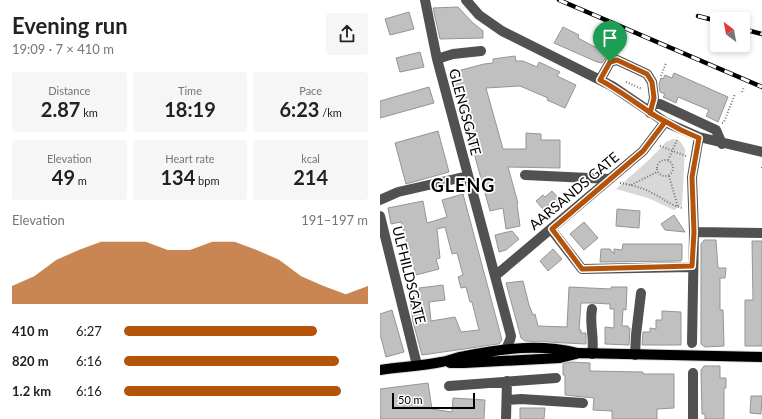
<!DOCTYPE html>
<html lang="en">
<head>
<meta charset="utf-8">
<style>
	body { margin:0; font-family:Lato,sans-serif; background:#f6f6f6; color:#222; height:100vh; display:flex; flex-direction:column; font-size:15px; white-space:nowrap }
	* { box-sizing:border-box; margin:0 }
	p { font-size:13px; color:#767676 }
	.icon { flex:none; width:22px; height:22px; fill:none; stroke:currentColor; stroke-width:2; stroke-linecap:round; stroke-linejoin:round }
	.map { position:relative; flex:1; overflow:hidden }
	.details { display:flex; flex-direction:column; background:#fff; width:380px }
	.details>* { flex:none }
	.needle { width:26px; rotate:328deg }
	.buttons { position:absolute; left:330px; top:12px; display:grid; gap:8px }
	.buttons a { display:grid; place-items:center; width:40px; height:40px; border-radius:4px; background:#fff; box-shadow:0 2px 6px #0003; font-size:20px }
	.scale { position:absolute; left:12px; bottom:10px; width:83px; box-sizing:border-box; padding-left:4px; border:2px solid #000; border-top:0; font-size:11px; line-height:14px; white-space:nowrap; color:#000; -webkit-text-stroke:3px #fff; paint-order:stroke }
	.pin { position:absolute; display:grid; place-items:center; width:34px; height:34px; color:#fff; margin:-41px -17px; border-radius:50% 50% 50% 0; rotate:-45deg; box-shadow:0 0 4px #0007 }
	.pin .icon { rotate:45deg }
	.round { display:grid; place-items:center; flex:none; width:42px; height:42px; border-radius:4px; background:#f6f6f6 }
	.overview { display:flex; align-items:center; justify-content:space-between; height:68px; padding:0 12px }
	h1 { font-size:22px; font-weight:700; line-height:30px }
	.stats { display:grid; grid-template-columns:repeat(3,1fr); gap:6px; height:68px; padding:4px 12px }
	.stats div { display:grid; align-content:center; border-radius:4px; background:#f6f6f6; text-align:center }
	.stats b { font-size:20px; font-weight:700 }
	.stats small { font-size:11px; font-weight:400 }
	.stats p { font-size:11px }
	.chart { height:112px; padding:8px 12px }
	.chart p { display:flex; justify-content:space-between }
	.chart svg { width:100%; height:72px; margin-top:4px; fill:#b45309; opacity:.7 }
	ul { padding:0 12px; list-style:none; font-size:13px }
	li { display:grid; grid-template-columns:64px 48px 1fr; align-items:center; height:30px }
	li i { height:10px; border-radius:5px; background:#b45309 }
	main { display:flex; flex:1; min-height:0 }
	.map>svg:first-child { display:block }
	.green { fill:#d8d8d8 }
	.building { fill:#c0c0c0; stroke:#959595 }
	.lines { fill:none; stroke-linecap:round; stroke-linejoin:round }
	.major-casing { stroke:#dbdbdb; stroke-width:12 }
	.path { stroke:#737373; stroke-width:2; stroke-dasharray:1 2; stroke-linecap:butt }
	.minor { stroke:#515151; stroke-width:10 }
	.major { stroke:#000; stroke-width:10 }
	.rail-casing { stroke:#000; stroke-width:4.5 }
	.rail { stroke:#fff; stroke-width:3; stroke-dasharray:9; stroke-linecap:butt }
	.route-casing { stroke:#fff; stroke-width:8 }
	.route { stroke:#b45309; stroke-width:5 }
	.labels { text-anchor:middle; stroke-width:3.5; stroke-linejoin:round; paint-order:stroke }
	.street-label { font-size:14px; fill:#000; stroke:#fff }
	.district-label { font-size:18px; font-weight:bold; letter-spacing:1px; fill:#000; stroke:#fff }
</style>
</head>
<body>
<main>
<section class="details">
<div class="overview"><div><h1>Evening run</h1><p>19:09 · 7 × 410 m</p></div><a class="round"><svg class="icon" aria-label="share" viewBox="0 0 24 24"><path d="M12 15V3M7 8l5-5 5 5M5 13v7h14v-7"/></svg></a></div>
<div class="stats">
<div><p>Distance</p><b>2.87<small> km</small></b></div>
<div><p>Time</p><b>18:19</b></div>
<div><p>Pace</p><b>6:23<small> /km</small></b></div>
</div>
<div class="stats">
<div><p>Elevation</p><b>49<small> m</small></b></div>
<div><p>Heart rate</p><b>134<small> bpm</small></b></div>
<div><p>kcal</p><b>214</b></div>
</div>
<div class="chart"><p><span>Elevation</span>191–197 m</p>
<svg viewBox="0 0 160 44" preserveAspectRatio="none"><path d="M0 44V33L10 27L20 17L30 11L40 6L50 6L60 6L70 11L80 11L90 6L100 6L110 11L120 17L130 27L140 33L150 38L160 33V44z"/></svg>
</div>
<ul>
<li><b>410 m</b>6:27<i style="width:79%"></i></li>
<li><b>820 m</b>6:16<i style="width:88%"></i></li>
<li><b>1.2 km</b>6:16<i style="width:89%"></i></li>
</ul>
</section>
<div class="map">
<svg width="382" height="419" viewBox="0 0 382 419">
	<rect width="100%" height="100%" fill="#fff"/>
	<path class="green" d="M293 139 300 141 305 149 302 205 294 210 268 198 236 189 270 159 286 142Z"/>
	<path class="building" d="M78 7 92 22 103 31V38L60 39 53 8Z
		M29 12 34 29 10 35 5 19Z
		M183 27 199 35 198 38 228 54 227 56 222 63 217 62 174 43Z
		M40 52 44 67 20 72 16 58Z
		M135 56 136 61H143L157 67 159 62 180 72 177 76 196 85 185 108 167 100 168 98 140 86 106 88 123 149H146V133L161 134V140H180V168L128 167 138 203 137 204 140 226 126 229 123 208 110 211 78 95 77 96 70 73 104 64 113 63V59Z
		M294 73 348 97 338 122 326 116 329 110 298 97 296 103 283 97 285 94 280 92 279 84 281 78 283 79 285 75 292 78Z
		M49 87 54 103 0 118V101Z
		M58 131 69 172 26 184 15 143Z
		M172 191 182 202 168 215 156 201 163 195 165 197Z
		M83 194 122 340 119 344 42 355 33 322 29 291 40 290 39 288 63 285 65 300 49 302 51 321 75 317 81 332 99 330 92 302H90L86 287 81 288 78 277 83 275 77 253 72 254 65 227 57 229 60 258 56 259 59 269 36 275 21 222 11 224 8 208 43 201 47 223 67 217 62 200Z
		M237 209 260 211 259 228 236 226Z
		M294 215 305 232 285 230 281 224Z
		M204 222 218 238 204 250 190 234Z
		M132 231 139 239 126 250 119 252 115 235Z
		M324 240H336L338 268H346L345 278H340V310H343L344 346 325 347 321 344V244Z
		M372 241H382V346H365V300H373Z
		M243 244H302V259L301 261 220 262 221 249H230L234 254V249L242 250Z
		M173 249 182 259 168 271 160 261Z
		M143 281 149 305 153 315 155 314 158 326 187 327 189 287 231 289V287H247L246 310 243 309 242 326H248V328H250L249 345 225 344V327L234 328V309H230V304L212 303H201L199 330H201V333H206V344L145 341 141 338 126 283Z
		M12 310 24 352 6 357 0 334V314Z
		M282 311 301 312V345H262L263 332H270V328L276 329V320H282Z
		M189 362 210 363V371L263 372V374H294V408L277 409V419H232V411L213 410 214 398 185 395V375H183V364Z
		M324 366H340V378H346V388H344V419H325V414H322L321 370Z
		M48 383 52 409 72 412 73 398 105 400 104 419H0V389Z
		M371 396H382L381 414 370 413Z
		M140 408H165L164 419H140Z"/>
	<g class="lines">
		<defs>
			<path id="major" d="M70 363H84L180 358 196 354
				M0 370C20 367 41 366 61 362 69 361 77 357 85 356 123 348 160 344 198 353L382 357"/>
		</defs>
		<use href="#major" class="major-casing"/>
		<path class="path" d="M281 76 286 63
			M246 82 262 89
			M362 92 364 87
			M342 123 344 122 355 94
			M280 146 306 156
			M277 168a8 8 0 1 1 16 0a8 8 0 1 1-16 0Z
			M288 160 298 138
			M382 168V167
			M289 176 298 207
			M240 183C252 185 264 188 274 194 284 199 292 206 303 208
			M251 185 277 172"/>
		<path class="minor" d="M45 0 57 59 131 336 130 340 126 349
			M86 0 99 15 122 31 232 86 285 122 319 137 382 152
			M57 59 73 54 101 51
			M220 80 230 62 237 60 267 74 272 82 274 98 270 113
			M273 104H280L336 130 342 144
			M145 175 230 179
			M0 200 18 192 88 176
			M0 216 37 365
			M171 229 202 269 312 267
			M314 232 382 233
			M115 276 263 151 285 122
			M212 309C209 324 215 338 212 354
			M312 343 314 232 312 177 319 137
			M255 355 256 335 261 293
			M69 386 176 378
			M127 400 141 399 203 403
			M126 419 127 381
			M313 419V373"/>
		<use href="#major" class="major"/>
		<defs>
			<path id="rail" d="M179 0 382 87
				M318 16 337 21
				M363 29 382 34"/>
		</defs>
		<use href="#rail" class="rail-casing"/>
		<use href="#rail" class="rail"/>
	</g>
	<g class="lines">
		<defs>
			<path id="route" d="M230 62 220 80C243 92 263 109 285 122L263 151 172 229 202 269 312 266 314 232 312 177 319 138 301 130 270 113 274 98 272 82 267 74 237 60 230 62"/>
		</defs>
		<use href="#route" class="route-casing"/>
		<use href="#route" class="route"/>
	</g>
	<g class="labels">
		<g class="street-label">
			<text transform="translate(85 112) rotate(75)" y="5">GLENGSGATE</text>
			<text transform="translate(194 191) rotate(-40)" y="5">AARSANDS GATE</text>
			<text transform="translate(29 275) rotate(76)" y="5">ULFHILDSGATE</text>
		</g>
		<g class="district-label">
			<text x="83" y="192">GLENG</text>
		</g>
	</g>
</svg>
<div class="buttons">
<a><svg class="needle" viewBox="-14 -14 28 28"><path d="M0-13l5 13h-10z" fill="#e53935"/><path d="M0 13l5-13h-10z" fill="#767676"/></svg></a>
</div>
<div class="scale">50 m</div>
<div class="pin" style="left:230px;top:62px;background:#1e9e55"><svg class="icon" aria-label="arrive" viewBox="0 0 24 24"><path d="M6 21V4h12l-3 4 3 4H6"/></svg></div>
</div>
</main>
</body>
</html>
